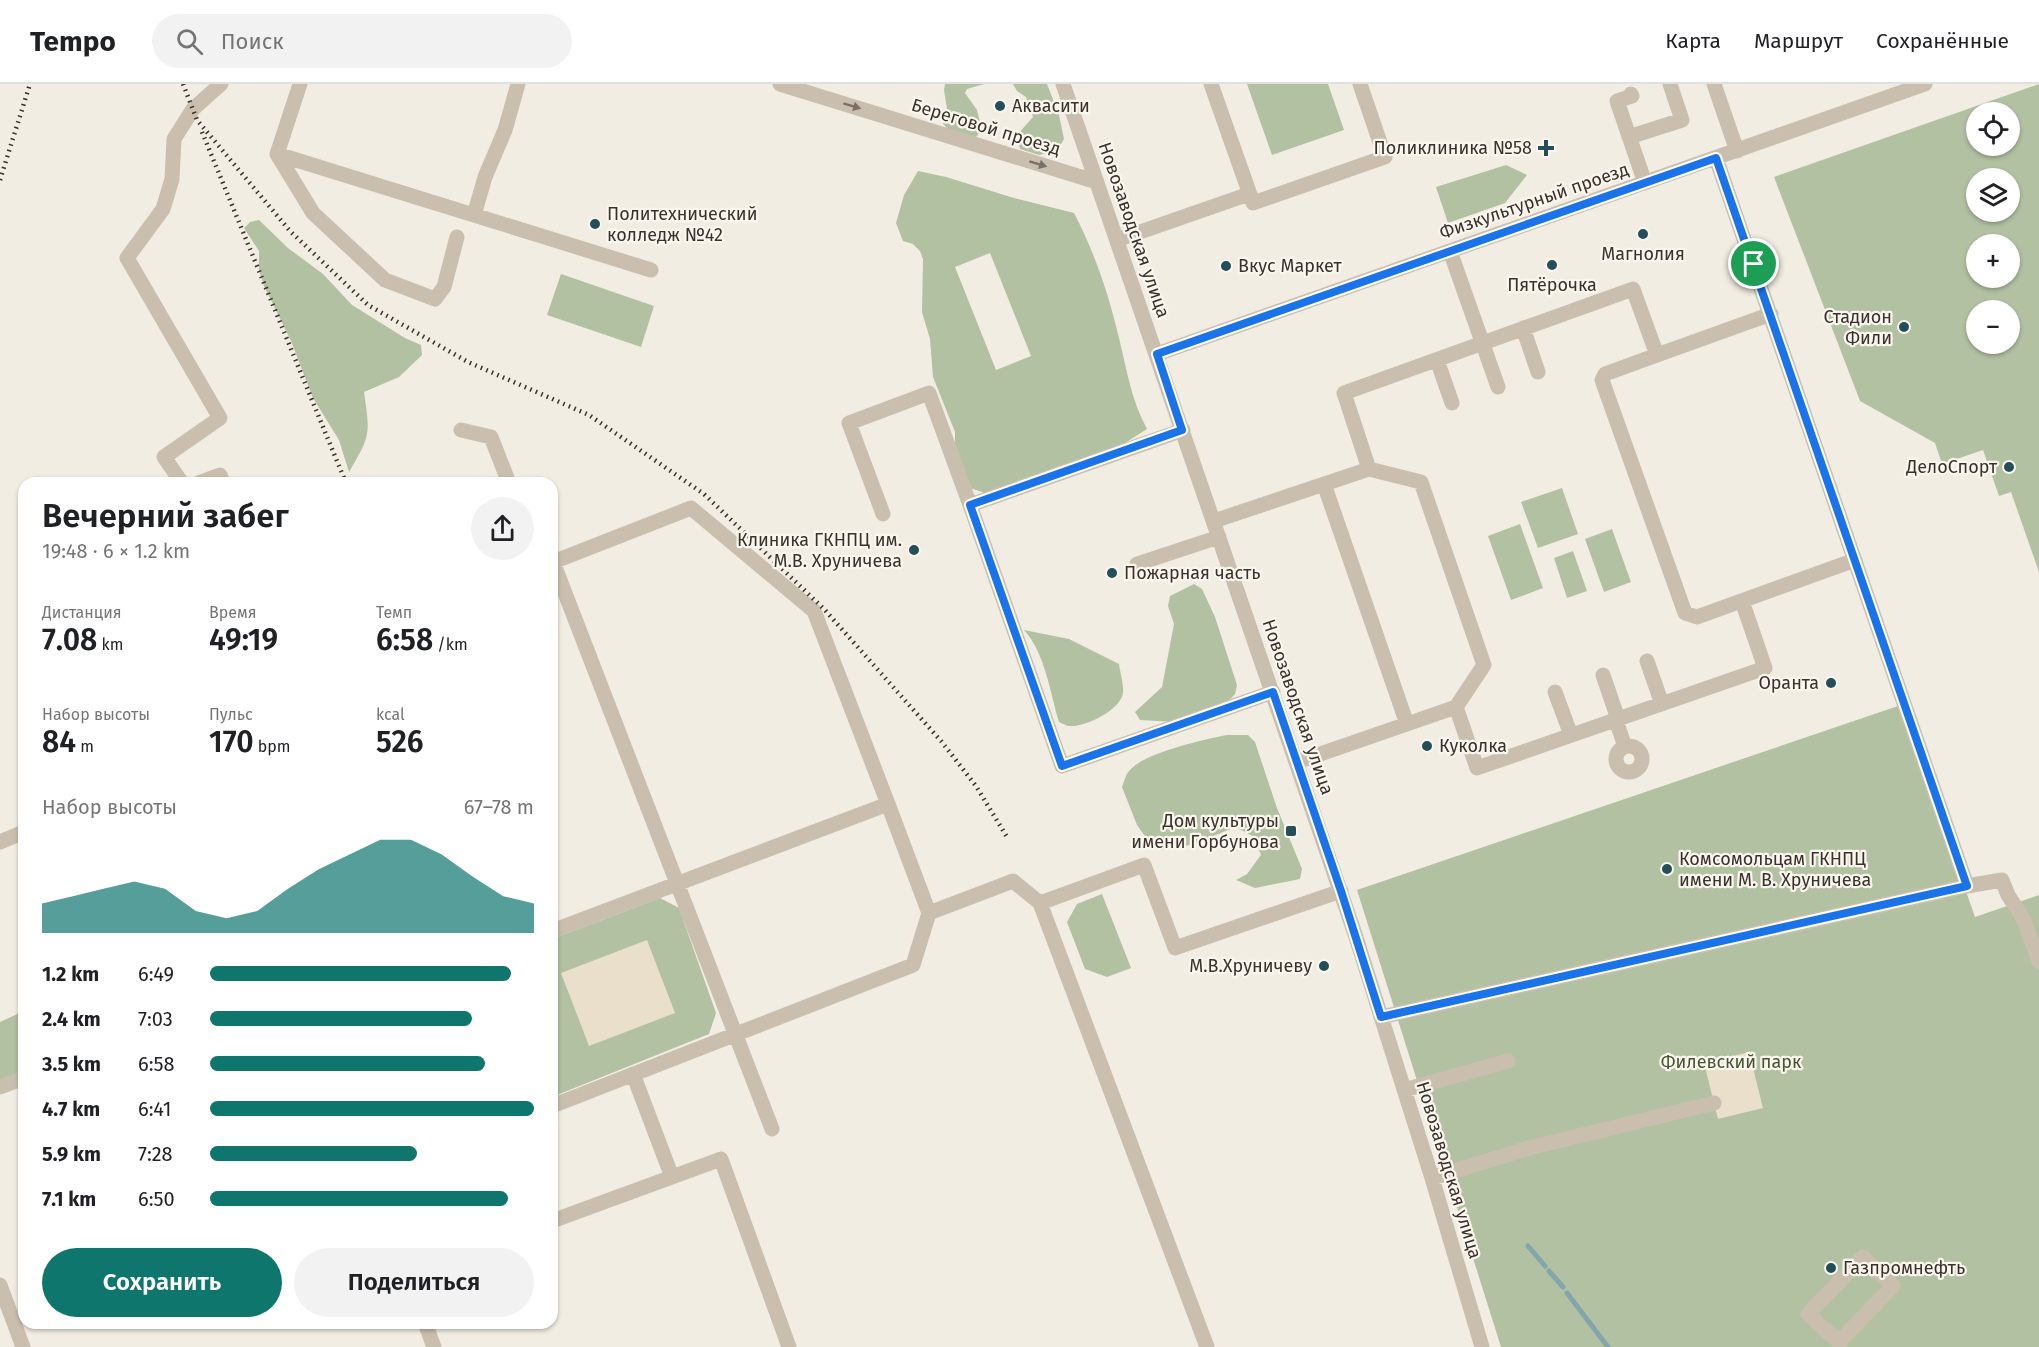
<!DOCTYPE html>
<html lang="ru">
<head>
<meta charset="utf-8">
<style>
	body { margin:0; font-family:"Fira Sans",sans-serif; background:#f2f2f2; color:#202124; height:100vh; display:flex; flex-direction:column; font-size:22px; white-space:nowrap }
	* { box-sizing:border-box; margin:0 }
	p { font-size:20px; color:#757577 }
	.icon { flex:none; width:33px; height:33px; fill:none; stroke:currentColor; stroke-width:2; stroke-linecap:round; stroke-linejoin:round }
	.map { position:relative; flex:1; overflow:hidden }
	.details { position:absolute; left:18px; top:393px; width:540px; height:852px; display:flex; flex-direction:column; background:#fff; border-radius:18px; box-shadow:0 2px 4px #0004 }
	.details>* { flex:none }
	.fabs { position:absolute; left:1966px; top:18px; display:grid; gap:12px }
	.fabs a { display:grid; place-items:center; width:54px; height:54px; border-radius:50%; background:#fff; box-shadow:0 2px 4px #0004; font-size:30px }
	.pin { position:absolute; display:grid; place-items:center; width:51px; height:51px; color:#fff; margin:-26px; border:3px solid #fff; border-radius:50%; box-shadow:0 2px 6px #0007 }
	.round { display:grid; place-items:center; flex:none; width:63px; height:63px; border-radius:32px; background:#f2f2f2 }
	.head { display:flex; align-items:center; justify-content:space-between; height:102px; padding:0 24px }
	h1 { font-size:33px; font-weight:600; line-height:45px }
	.figures { display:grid; grid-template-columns:repeat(3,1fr); gap:9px; height:102px; padding:6px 24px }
	.figures div { display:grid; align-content:center }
	.figures b { font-size:30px; font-weight:600 }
	.figures small { font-size:16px; font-weight:400 }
	.figures p { font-size:16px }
	.chart { height:168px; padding:12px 24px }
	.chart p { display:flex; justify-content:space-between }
	.chart svg { width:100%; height:108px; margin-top:6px; fill:#0f766e; opacity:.7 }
	.cta { display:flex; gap:12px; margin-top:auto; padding:12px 24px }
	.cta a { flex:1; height:69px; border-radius:36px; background:#0f766e; color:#fff; font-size:24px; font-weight:600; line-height:69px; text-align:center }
	.cta a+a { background:#f2f2f2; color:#202124 }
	ul { padding:0 24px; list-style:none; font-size:20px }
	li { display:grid; grid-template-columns:96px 72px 1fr; align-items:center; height:45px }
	li i { height:15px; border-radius:8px; background:#0f766e }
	header { display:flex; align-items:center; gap:36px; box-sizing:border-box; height:84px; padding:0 30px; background:#fff; border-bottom:2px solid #e0e0e0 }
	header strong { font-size:28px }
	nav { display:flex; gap:33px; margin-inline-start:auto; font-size:21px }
	.search { width:420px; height:54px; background:#f2f2f2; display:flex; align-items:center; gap:15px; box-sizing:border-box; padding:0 21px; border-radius:33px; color:#757577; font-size:22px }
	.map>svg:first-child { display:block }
	.green { fill:#b2c1a2; fill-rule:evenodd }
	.plaza { fill:#e9dfca }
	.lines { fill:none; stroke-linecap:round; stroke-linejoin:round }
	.stream { stroke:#83a6ad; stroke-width:5 }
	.minor { stroke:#cabfae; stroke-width:15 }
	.rail { stroke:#39322c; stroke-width:4.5; stroke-dasharray:1.5 4.5; stroke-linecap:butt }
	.oneway { fill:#7a7166 }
	.route-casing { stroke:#fff; stroke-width:12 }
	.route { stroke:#1a73e8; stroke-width:8 }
	.poi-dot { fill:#244e58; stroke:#faf6ee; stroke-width:2 }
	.labels { text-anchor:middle; stroke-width:4.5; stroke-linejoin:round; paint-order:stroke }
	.poi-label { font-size:18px; fill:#39322c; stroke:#faf6ee; text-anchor:start }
	.street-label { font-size:18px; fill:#39322c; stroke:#faf6ee }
	.park-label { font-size:18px; fill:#445631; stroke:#faf6ee }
</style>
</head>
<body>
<header>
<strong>Tempo</strong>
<div class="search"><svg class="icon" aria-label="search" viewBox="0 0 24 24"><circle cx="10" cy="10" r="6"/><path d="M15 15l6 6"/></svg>Поиск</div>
<nav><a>Карта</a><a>Маршрут</a><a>Сохранённые</a></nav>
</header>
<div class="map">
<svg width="2039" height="1263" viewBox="0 0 2039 1263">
	<rect width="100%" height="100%" fill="#f2ede2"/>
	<path class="green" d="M945 0H984L967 5 965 9 977 26 982 46 975 54 956 53 943 40 947 25 944 6Z
		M1013 0H1047L1059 31 1064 55 1057 67 1039 71 1020 65 1017 51 1033 33 1026 13 1017 7Z
		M1247 0H1328L1344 46 1272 71Z
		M2039 0V488L2011 408 1999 412 1983 366 1942 380 1935 359 1860 317 1774 93ZM1977 28H2010V62H1977ZM1977 94H2010V128H1977ZM1977 160H2010V194H1977ZM1977 226H2010V260H1977Z
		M1506 81 1527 91 1505 119 1448 139 1436 103Z
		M918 87 946 93 1014 114 1074 129C1094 167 1109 211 1119 254 1127 286 1131 316 1147 345L1114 366 985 409 967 403 955 368V348L933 293 930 255 922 228 923 175 920 167 913 160 903 157 896 139 904 111ZM990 169 1031 272 996 286 955 183Z
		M259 136 288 164 323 190 352 221 405 254 421 261 422 271 399 293 364 308C370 350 371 351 349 388L339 356 313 314 291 257 264 202 259 186V167L244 144 250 138Z
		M561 190 654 222 641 263 547 231Z
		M1562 404 1578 450 1538 464 1521 418Z
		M1520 440 1543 504 1511 516 1488 452Z
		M1612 445 1631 498 1604 508 1585 455Z
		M1573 467 1587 507 1567 514 1554 474Z
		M1194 500 1202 505 1215 533 1237 601 1235 610 1222 624 1175 638 1140 636 1135 628 1162 603 1174 540 1168 522 1170 512Z
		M1024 546 1069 555 1119 580C1120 589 1124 600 1123 609 1121 626 1084 644 1068 642 1065 641 1062 639 1059 638 1050 608 1045 569 1024 546Z
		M1901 621 1975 833 2039 811V1263H1501L1357 806Z
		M1227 651H1248L1255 658 1277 724 1302 785 1300 795 1255 804 1236 796 1247 790 1261 771 1254 753 1236 743C1211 752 1181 769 1154 765L1137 741 1122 703C1124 698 1126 689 1130 686 1144 669 1205 655 1227 651Z
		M1102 810 1131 884 1107 893 1085 885 1067 838 1077 820Z
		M660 814 679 824 716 929 709 950 552 1013V855Z
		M24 927V986L0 997V938Z"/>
	<path class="plaza" d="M647 856 675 929 589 962 561 889Z
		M1749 968 1763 1024 1718 1035 1704 979Z"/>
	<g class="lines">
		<path class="stream" d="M1528 1162 1545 1182
			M1549 1187 1563 1203
			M1567 1209 1608 1263"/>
		<path class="minor" d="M300 0 277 70 313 129 385 196 435 215 444 203 457 153
			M780 0 1097 98
			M1063 0 1355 850 1432 1094 1482 1263
			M1211 0 1253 119 1385 73 1360 0
			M1714 0 1737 67
			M1631 10 1632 12 1617 17 1645 99
			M1629 53 1682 36 1670 0
			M277 70 651 186
			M1716 74 1967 802
			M474 131 485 93 505 46 518 0
			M1117 156 1249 110
			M1450 167 1498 303
			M1523 244 1538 288
			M1157 270 1925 0
			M1657 271 1605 290 1602 296 1685 529 1697 533 1855 476
			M1437 276 1452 319
			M461 346 491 353 509 399
			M1183 346 970 421 1062 682 1273 608
			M1369 385 1421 398 1484 581 1456 623
			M182 399 164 373 220 334 127 174 163 125 172 95 174 55 193 25 221 0
			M198 399 220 391 223 399
			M1324 400 1407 640
			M883 430 849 339 929 309 970 421
			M1214 437 1369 385 1344 309 1633 205 1657 271 1771 230
			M1137 480 1219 453
			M1647 577 1662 620
			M1603 591 1618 635
			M1555 608 1571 651
			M1616 636 1625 663
			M1616 675a13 13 0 1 1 26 0a13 13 0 1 1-26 0Z
			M1297 678 1456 623 1477 684 1765 584 1742 517
			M0 758 24 748
			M1040 819 1144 781 1175 864 1341 807
			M552 847 888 720 929 829 1013 797 1040 819 1207 1263
			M1381 933 1967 802 2002 796 2008 811 2024 836 2039 878
			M633 990 672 1093
			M0 1003 24 994
			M1404 1006 1508 977
			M552 1022 913 881 929 829
			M772 1045 553 478 691 424 814 527 888 720
			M1432 1094 1529 1064 1714 1019
			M552 1137 721 1075 789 1263
			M0 1201 23 1263
			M425 1239 434 1263
			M1839 1258 1893 1202 1863 1173 1808 1230 1839 1258 1840 1263"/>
		<path class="rail" d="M183 0 197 36 290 147 368 221 468 278 589 331 704 410 824 525 941 657 976 702 1007 753
			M202 48 346 399
			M0 96 30 0"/>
	</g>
	<defs><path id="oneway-solid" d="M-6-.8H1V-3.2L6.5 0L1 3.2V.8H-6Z" transform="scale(1.5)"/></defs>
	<g class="oneway">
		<use href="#oneway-solid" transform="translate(852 22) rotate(17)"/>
		<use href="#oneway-solid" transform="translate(1038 80) rotate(17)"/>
	</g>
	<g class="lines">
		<defs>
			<path id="route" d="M1716 74 1967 802 1381 933 1341 807 1273 608 1062 682 970 421 1182 346 1157 270Z"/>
		</defs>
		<use href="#route" class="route-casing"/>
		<use href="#route" class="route"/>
	</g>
	<g class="poi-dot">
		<circle cx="1000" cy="22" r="6"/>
		<path d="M1543 55h6v6h6v6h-6v6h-6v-6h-6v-6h6z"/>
		<circle cx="595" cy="140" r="6"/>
		<circle cx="1643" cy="150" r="6"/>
		<circle cx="1552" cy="181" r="6"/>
		<circle cx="1226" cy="182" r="6"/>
		<circle cx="1904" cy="243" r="6"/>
		<circle cx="2009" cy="383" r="6"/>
		<circle cx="914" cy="466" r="6"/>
		<circle cx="1112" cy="489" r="6"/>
		<circle cx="1831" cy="599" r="6"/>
		<circle cx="1427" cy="662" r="6"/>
		<rect x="1285" y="741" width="12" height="12" rx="3"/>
		<circle cx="1667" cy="785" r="6"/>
		<circle cx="1324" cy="882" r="6"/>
		<circle cx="1831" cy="1184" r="6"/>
	</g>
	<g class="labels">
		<g class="poi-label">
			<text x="1012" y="28">Аквасити</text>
			<text x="1532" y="70" text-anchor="end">Поликлиника №58</text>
			<text x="607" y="136">Политехнический<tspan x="607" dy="21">колледж №42</tspan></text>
			<text x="1643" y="176" text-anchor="middle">Магнолия</text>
			<text x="1238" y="188">Вкус Маркет</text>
			<text x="1552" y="207" text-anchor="middle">Пятёрочка</text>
			<text x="1892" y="239" text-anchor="end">Стадион<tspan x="1892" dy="21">Фили</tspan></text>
			<text x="1997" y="389" text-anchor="end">ДелоСпорт</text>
			<text x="902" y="462" text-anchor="end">Клиника ГКНПЦ им.<tspan x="902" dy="21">М.В. Хруничева</tspan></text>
			<text x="1124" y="495">Пожарная часть</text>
			<text x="1819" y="605" text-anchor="end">Оранта</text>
			<text x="1439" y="668">Куколка</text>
			<text x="1279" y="743" text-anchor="end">Дом культуры<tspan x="1279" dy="21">имени Горбунова</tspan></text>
			<text x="1679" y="781">Комсомольцам ГКНПЦ<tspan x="1679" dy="21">имени М. В. Хруничева</tspan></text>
			<text x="1312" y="888" text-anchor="end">М.В.Хруничеву</text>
			<text x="1843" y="1190">Газпромнефть</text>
		</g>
		<g class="street-label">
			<text transform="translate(986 43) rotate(17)" y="6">Береговой проезд</text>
			<text transform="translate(1534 117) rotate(-19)" y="6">Физкультурный проезд</text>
			<text transform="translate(1134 146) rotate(71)" y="6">Новозаводская улица</text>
			<text transform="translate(1298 623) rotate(71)" y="6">Новозаводская улица</text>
			<text transform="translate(1449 1086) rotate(73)" y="6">Новозаводская улица</text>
		</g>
		<g class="park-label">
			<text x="1731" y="984">Филевский парк</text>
		</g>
	</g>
</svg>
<div class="fabs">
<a><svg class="icon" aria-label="locate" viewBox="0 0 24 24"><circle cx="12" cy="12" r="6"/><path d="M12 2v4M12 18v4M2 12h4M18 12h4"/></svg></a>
<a><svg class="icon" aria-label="layers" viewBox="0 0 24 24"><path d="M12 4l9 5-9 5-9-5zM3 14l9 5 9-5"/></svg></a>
<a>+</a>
<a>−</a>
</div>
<div class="pin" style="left:1754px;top:180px;background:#1e9e55"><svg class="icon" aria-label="arrive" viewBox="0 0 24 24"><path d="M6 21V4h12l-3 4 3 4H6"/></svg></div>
<section class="details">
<div class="head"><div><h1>Вечерний забег</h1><p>19:48 · 6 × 1.2 km</p></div><a class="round"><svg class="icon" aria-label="share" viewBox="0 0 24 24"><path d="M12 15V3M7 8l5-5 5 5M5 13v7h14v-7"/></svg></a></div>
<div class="figures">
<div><p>Дистанция</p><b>7.08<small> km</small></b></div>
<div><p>Время</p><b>49:19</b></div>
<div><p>Темп</p><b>6:58<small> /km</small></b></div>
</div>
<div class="figures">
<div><p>Набор высоты</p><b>84<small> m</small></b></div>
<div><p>Пульс</p><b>170<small> bpm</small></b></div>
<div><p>kcal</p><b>526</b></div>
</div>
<div class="chart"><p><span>Набор высоты</span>67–78 m</p>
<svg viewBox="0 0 160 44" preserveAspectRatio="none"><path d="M0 44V32L10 29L20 26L30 23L40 26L50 35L60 38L70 35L80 26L90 18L100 12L110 6L120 6L130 12L140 21L150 29L160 32V44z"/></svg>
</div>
<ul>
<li><b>1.2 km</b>6:49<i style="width:93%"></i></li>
<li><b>2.4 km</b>7:03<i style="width:81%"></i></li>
<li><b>3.5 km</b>6:58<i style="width:85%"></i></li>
<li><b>4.7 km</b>6:41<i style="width:100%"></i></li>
<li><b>5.9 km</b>7:28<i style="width:64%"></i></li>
<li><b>7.1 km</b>6:50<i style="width:92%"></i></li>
</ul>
<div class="cta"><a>Сохранить</a><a>Поделиться</a></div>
</section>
</div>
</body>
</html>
